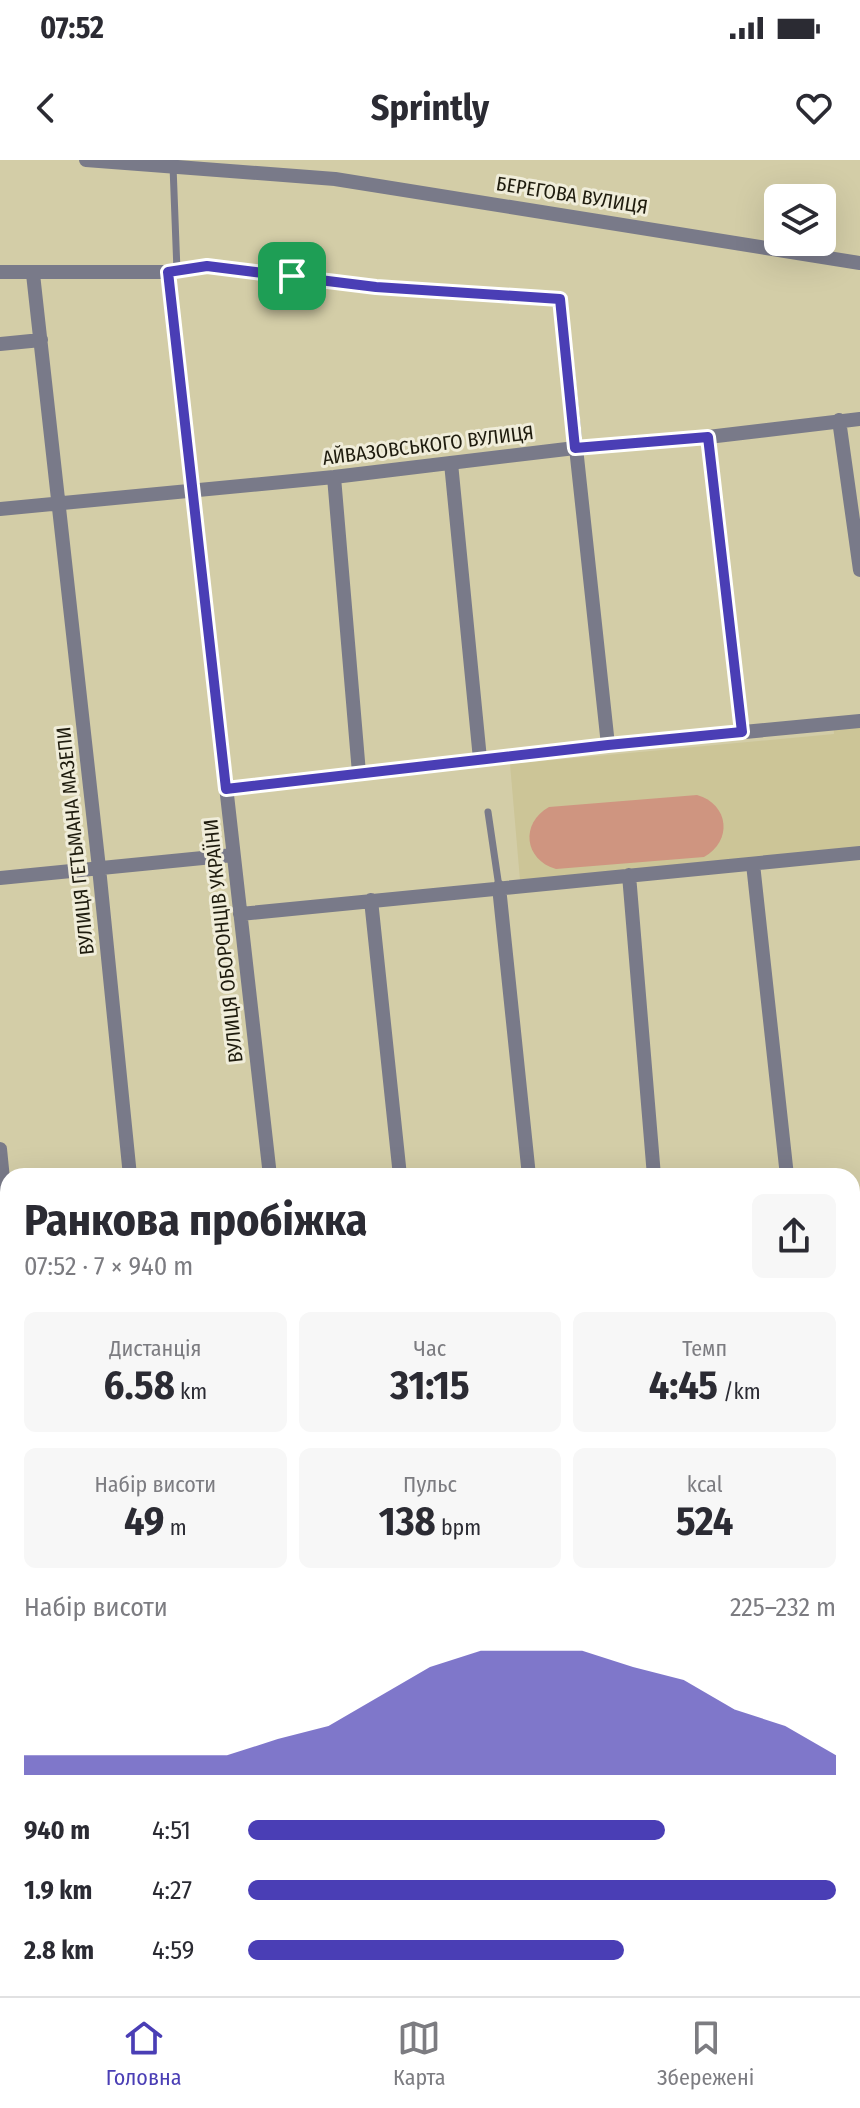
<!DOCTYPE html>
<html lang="uk">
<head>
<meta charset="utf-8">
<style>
	body { margin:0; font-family:"Fira Sans Condensed",sans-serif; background:#f7f7f7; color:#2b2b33; height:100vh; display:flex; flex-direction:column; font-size:30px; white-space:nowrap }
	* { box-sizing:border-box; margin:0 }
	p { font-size:26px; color:#7c7c81 }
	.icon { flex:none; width:44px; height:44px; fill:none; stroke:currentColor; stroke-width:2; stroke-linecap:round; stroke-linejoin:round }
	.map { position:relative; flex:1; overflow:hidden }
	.side { position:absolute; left:0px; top:1008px; width:860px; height:828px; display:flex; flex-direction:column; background:#fff; border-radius:24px 24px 0 0; box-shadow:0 8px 32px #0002 }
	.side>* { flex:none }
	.fabs { position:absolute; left:764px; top:24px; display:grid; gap:16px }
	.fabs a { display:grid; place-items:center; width:72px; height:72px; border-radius:12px; background:#fff; box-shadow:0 8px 32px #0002; font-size:40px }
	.pin { position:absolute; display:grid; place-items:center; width:68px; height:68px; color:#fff; margin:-34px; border-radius:16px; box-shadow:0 4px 12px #0006 }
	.round { display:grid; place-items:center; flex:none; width:84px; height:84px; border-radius:12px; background:#f7f7f7 }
	.overview { display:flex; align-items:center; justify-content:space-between; height:136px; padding:0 24px }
	h1 { font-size:44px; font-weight:700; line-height:60px }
	.metrics { display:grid; grid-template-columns:repeat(3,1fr); gap:12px; height:136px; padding:8px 24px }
	.metrics div { display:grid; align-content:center; border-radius:12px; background:#f7f7f7; text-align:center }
	.metrics b { font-size:40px; font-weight:700 }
	.metrics small { font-size:22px; font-weight:400 }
	.metrics p { font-size:22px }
	.chart { height:224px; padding:16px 24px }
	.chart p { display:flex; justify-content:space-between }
	.chart svg { width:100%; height:144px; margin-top:8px; fill:#4a3eb5; opacity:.7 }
	ul { padding:0 24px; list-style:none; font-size:26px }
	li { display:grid; grid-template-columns:128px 96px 1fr; align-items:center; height:60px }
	li i { height:20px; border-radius:10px; background:#4a3eb5 }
	.status { display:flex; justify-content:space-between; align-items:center; height:56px; padding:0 40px; background:#fff; direction:ltr }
	.status svg { height:22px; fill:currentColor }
	header { display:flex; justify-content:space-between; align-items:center; height:104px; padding:0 24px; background:#fff; font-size:36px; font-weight:700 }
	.dock { display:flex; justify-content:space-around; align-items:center; height:112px; border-top:2px solid #e1e1e2; background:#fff; font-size:22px; color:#7c7c81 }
	.dock a { display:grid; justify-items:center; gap:4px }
	.dock .on { color:#4a3eb5 }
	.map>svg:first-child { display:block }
	.built { fill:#ccc597 }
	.green { fill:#cf9580 }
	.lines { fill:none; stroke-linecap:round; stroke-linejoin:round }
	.service { stroke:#797a89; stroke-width:7 }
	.minor { stroke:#797a89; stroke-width:14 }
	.secondary { stroke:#525469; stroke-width:16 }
	.route-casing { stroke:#fff; stroke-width:16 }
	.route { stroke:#4a3eb5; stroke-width:10 }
	.labels { text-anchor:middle; stroke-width:6; stroke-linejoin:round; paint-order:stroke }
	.street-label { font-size:20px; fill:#1f1c0e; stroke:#f0edda }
</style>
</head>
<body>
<div class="status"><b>07:52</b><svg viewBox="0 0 49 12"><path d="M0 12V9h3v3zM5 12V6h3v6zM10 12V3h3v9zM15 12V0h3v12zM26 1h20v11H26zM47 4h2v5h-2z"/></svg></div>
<header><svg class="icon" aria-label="back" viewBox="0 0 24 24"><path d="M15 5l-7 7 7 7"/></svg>Sprintly<svg class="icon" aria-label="heart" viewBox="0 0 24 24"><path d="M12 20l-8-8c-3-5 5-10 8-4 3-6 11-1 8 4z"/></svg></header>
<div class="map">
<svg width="860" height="1836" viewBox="0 0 860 1836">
	<rect width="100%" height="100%" fill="#d3cda7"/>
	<path class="built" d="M860 555V689L520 720 510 604 834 574 833 558Z"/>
	<path class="green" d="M697 635C729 644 733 681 704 697L556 709C524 700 520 663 549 647Z"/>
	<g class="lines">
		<path class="service" d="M173 6 177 111
			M488 652 499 727
			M852 1330H860"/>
		<path class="minor" d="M86 0 335 19 860 103
			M0 112H168L207 106 376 127 560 139 608 585
			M168 112 270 1016
			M33 114 99 708 130 1016
			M0 184 41 180
			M839 260 860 410
			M708 277 742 572
			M451 303 480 599
			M334 317 359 613
			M0 349 334 317 575 288 708 277 860 259
			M226 629 608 585 860 561
			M753 704 787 1016
			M629 715 654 1016
			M0 718 233 695
			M499 727 529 1016
			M371 740 400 1016
			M240 754 860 693
			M0 989 8 1069
			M852 1055 860 1054
			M0 1144 8 1143
			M159 1828 160 1836"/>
		<path class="secondary" d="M852 1453 860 1452
			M0 1547 8 1546"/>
	</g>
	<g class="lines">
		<defs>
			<path id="route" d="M207 106 376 127 560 139 575 288 708 277 742 572 608 585 226 629 168 112Z"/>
		</defs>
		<use href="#route" class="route-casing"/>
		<use href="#route" class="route"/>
	</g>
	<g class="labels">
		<g class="street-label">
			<text transform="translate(572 35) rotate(9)" y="7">БЕРЕГОВА ВУЛИЦЯ</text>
			<text transform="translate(428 285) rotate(-7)" y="7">АЙВАЗОВСЬКОГО ВУЛИЦЯ</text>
			<text transform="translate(75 681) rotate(-96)" y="7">ВУЛИЦЯ ГЕТЬМАНА МАЗЕПИ</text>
			<text transform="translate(223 781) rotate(-96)" y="7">ВУЛИЦЯ ОБОРОНЦІВ УКРАЇНИ</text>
		</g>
	</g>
</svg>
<div class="fabs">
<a><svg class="icon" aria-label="layers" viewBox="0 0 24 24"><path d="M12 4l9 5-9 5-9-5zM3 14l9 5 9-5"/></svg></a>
</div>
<div class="pin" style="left:292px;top:116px;background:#1e9e55"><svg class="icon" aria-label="arrive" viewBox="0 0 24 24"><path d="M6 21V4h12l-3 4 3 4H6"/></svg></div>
<section class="side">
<div class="overview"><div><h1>Ранкова пробіжка</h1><p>07:52 · 7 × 940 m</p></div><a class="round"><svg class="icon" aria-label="share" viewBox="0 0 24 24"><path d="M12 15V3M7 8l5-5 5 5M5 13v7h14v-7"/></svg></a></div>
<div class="metrics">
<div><p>Дистанція</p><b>6.58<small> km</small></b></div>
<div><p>Час</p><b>31:15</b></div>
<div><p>Темп</p><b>4:45<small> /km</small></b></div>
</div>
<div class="metrics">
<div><p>Набір висоти</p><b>49<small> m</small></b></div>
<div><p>Пульс</p><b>138<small> bpm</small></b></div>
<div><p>kcal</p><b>524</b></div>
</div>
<div class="chart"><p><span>Набір висоти</span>225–232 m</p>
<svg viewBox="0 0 160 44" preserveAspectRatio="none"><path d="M0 44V38L10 38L20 38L30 38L40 38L50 33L60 29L70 20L80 11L90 6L100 6L110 6L120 11L130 15L140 24L150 29L160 38V44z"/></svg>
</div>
<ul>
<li><b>940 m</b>4:51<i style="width:71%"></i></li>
<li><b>1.9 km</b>4:27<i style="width:100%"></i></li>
<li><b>2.8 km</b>4:59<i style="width:64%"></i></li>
</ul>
</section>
</div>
<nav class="dock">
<a class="on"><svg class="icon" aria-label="home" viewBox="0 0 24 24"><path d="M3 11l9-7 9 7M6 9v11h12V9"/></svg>Головна</a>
<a><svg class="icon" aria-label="map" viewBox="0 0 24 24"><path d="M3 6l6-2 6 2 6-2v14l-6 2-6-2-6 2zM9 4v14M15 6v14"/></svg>Карта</a>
<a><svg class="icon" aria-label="saved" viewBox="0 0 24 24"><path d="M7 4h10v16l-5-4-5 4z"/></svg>Збережені</a>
</nav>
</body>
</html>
